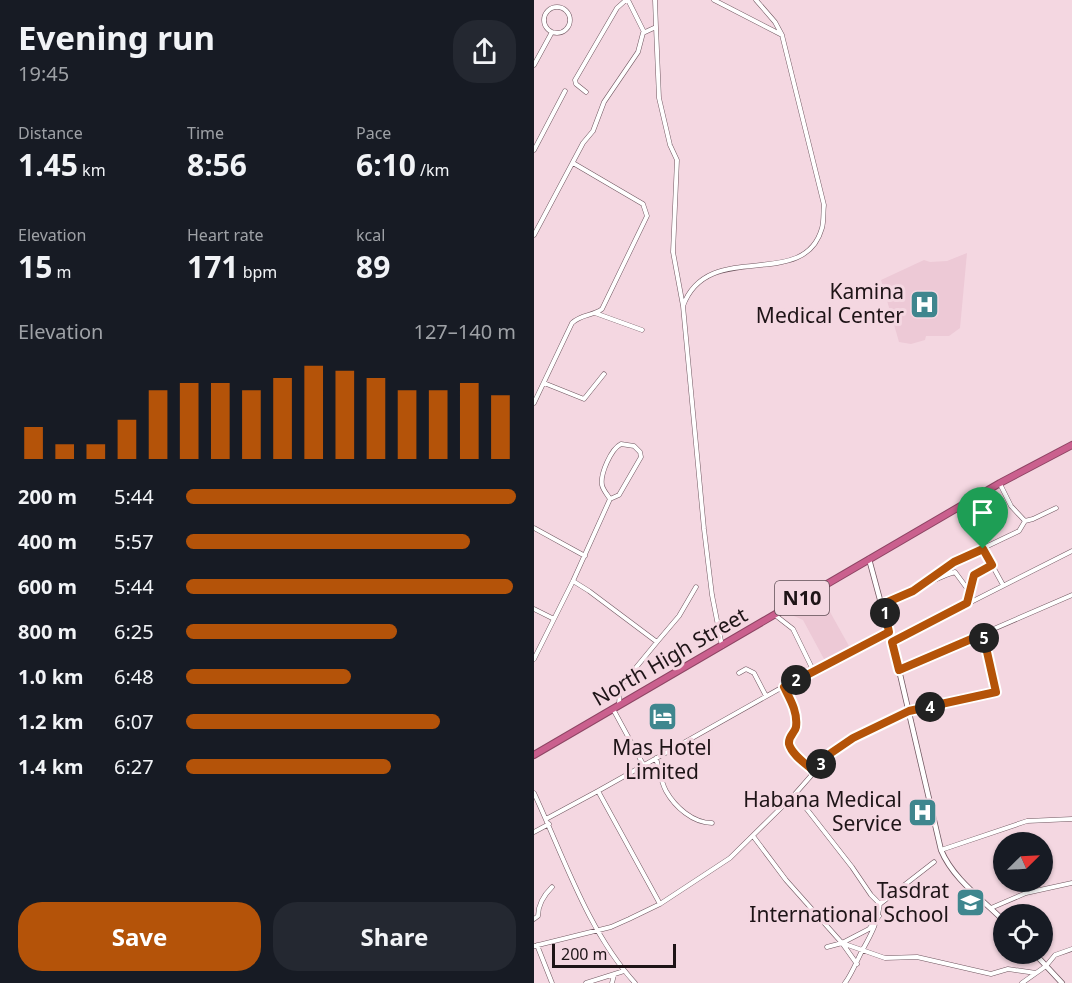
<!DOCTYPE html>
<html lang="en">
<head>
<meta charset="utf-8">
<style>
	body { margin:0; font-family:"Noto Sans",sans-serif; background:#242831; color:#f1f3f6; height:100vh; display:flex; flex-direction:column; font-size:22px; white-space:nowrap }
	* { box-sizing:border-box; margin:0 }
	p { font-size:20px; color:#9ea1a6 }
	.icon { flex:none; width:33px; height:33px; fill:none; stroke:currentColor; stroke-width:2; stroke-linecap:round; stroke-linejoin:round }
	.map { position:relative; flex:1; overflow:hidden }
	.sheet { display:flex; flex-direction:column; background:#171b24; width:534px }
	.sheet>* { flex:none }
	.needle { width:39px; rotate:66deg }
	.controls { position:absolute; left:459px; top:832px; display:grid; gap:12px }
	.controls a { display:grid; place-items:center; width:60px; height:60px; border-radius:50%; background:#171b24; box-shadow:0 2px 4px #0004; font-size:30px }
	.scale { position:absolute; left:18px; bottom:15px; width:124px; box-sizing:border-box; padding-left:6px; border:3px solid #1e1417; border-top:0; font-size:16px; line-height:21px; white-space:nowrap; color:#1e1417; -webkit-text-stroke:4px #f4d7e1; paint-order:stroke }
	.pin { position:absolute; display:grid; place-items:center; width:51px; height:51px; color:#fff; margin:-62px -26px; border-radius:50% 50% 50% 0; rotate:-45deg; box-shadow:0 0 6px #0007 }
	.pin .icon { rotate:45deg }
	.km { position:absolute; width:30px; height:30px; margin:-15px; border-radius:50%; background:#222; color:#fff; font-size:16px; line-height:30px; text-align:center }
	.round { display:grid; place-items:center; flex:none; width:63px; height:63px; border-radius:24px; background:#242831 }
	.overview { display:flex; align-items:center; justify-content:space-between; height:102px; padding:0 18px }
	h1 { font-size:33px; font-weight:700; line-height:45px }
	.metrics { display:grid; grid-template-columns:repeat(3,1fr); gap:9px; height:102px; padding:6px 18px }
	.metrics div { display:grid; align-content:center }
	.metrics b { font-size:30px; font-weight:700 }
	.metrics small { font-size:16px; font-weight:400 }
	.metrics p { font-size:16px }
	.chart { height:168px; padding:12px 18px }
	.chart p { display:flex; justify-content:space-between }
	.chart svg { width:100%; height:108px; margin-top:6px; stroke:#b45309; stroke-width:6 }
	.primary-button { display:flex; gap:12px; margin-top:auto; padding:12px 18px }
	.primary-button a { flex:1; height:69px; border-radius:24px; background:#b45309; color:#fff; font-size:24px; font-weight:700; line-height:69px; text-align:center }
	.primary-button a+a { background:#242831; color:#f1f3f6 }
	ul { padding:0 18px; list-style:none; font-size:20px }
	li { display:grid; grid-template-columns:96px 72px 1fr; align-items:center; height:45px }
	li i { height:15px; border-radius:8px; background:#b45309 }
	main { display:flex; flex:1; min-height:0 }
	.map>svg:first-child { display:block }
	.built { fill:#edc9d6 }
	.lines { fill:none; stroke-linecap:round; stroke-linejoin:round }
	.street-casing { stroke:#705760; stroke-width:5 }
	.secondary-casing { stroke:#705760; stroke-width:6 }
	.highway-casing { stroke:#8e4564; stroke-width:8 }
	.street { stroke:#fff; stroke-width:4 }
	.secondary { stroke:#fff; stroke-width:4.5 }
	.highway { stroke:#ca608e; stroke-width:6 }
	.route-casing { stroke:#fff; stroke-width:12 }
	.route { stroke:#b45309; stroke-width:8 }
	.labels { text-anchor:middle; stroke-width:6; stroke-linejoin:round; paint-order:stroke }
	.shield { fill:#f4d7e1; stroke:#5e4e54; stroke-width:1.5 }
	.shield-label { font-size:20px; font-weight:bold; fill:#1e1417 }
	.poi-label { font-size:21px; fill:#1e1417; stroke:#f4d7e1; text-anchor:end }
	.street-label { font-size:21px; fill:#1e1417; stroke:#f4d7e1 }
</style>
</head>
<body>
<main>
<section class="sheet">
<div class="overview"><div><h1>Evening run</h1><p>19:45</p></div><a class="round"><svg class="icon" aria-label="share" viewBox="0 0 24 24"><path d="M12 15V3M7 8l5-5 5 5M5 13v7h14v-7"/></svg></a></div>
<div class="metrics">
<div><p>Distance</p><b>1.45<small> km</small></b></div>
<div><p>Time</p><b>8:56</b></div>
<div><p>Pace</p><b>6:10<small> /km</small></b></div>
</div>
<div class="metrics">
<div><p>Elevation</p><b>15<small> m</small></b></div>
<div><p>Heart rate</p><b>171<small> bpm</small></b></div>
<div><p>kcal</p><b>89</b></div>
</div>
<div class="chart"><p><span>Elevation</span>127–140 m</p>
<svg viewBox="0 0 160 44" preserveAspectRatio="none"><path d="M5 44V31M15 44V38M25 44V38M35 44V28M45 44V16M55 44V13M65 44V13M75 44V16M85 44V11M95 44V6M105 44V8M115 44V11M125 44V16M135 44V16M145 44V13M155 44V18"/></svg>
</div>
<ul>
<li><b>200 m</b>5:44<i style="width:100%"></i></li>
<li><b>400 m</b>5:57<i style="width:86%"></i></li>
<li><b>600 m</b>5:44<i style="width:99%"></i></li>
<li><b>800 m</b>6:25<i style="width:64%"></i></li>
<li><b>1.0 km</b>6:48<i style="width:50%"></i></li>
<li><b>1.2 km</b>6:07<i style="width:77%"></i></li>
<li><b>1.4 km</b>6:27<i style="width:62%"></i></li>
</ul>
<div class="primary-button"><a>Save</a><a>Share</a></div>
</section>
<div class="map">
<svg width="538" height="983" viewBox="0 0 538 983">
	<rect width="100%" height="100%" fill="#f4d7e1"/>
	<path class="built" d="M433 253 426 328 415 336H392L391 340 377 344 365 342 347 280 390 260 396 262 413 261Z
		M286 594 315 646 290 659 269 620 253 613Z"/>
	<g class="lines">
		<defs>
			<path id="street" d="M94 0 110 32
				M180 0 248 35
				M10 20a13 13 0 1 1 26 0a13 13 0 1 1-26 0Z
				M122 27 125 98 136 145 143 160 139 252 149 306
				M0 65 18 32
				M52 92 42 84 41 80 83 8 92 0
				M0 150 31 91
				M0 235 49 143 59 131 70 102 104 52 109 33 122 27 121 0
				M61 313 108 330
				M10 383 50 399 70 374
				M0 403 38 323C47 314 59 316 68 309L113 216 109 204 39 163
				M466 484 477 506 491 521 499 519 522 508
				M0 528 51 556
				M458 565 469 585
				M401 577 420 562 485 531 491 521
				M39 581 55 591 123 642 145 616 162 587
				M435 590 440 575 458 565 449 549
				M349 604C374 594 395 580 421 572L435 591 433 603
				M0 609 20 619
				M241 615 259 629 279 670
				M358 642 538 551
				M188 646 178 595 170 529 149 306C174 237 270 293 288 228 290 221 289 212 290 205L248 35 241 22 222 0
				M0 659 39 581 76 499 85 495 107 457 106 452 100 446 87 444C77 449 66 474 68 485 69 490 73 494 76 499
				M365 670 538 595
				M205 673 212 669 220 673 232 696
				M250 687C256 699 264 713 262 727 261 733 254 736 255 744 258 755 272 764 280 771
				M85 705 86 687 123 642
				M79 709 110 766
				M122 758C125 769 127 782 132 791 141 807 159 823 178 823
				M64 791 279 670 355 631
				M0 793C29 855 54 932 101 983
				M261 794 318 867 337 895 346 904
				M12 819 64 791 126 904
				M0 832 15 824
				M219 836 252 880 308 943 335 929 345 916
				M407 850 493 821 538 819
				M457 908 492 893 538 883
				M0 919 4 916C4 905 10 895 18 887
				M308 943 351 958 383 957 457 974 474 969 502 973
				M3 945 18 983
				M0 946 77 927 95 919 126 904 196 858 261 794 297 753 319 738 375 711 461 693 463 690 449 634
				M293 947 308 943 323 964
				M52 983 90 971
				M78 983 80 975
				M311 983C319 972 323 960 329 949 338 933 344 921 346 904L400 862
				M488 983 512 966 521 955 538 949"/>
			<path id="secondary" d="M335 559 365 670 407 850C419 879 448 899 470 921
				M501 954 528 983"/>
			<path id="highway" d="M0 755 466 483 538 445"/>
		</defs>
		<use href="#street" class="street-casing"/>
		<use href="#secondary" class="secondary-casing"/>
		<use href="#highway" class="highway-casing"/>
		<use href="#street" class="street"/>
		<use href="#secondary" class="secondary"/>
		<use href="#highway" class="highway"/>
	</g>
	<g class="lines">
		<defs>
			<path id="route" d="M449 549 458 565 440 575 433 603 358 642 365 670 449 634 462 692 375 711 319 738 297 753 280 771C272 764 258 755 255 744 254 736 261 733 262 727 264 712 256 699 250 687L355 632 349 604 379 591 420 562Z"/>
		</defs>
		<use href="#route" class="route-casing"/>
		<use href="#route" class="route"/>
	</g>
	<defs>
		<symbol id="hospital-square" viewBox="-11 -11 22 22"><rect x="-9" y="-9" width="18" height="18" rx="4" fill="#3f868e" stroke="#f4d7e1"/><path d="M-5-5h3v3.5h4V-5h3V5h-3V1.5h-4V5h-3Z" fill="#fff"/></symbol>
		<symbol id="hotel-square" viewBox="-11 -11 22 22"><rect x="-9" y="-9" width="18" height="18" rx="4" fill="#3f868e" stroke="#f4d7e1"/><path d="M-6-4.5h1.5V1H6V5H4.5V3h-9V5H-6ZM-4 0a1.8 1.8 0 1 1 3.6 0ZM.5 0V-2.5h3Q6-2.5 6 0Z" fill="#fff"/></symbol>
		<symbol id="school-square" viewBox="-11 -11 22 22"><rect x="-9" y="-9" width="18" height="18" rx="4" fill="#3f868e" stroke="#f4d7e1"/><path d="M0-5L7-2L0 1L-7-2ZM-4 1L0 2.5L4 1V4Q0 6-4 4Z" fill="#fff"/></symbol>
	</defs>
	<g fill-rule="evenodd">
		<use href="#hospital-square" x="374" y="288" width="33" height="33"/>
		<use href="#hotel-square" x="112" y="700" width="33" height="33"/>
		<use href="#hospital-square" x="372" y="796" width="33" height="33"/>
		<use href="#school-square" x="420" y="886" width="33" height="33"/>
	</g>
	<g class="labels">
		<rect class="shield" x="241" y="581" width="54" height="34" rx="4.5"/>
		<g class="shield-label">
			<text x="268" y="605">N10</text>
		</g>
		<g class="poi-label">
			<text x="370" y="299">Kamina<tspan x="370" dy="24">Medical Center</tspan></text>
			<text x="128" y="755" text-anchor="middle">Mas Hotel<tspan x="128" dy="24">Limited</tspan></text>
			<text x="368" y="807">Habana Medical<tspan x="368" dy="24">Service</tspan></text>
			<text x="415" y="898">Tasdrat<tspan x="415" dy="24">International School</tspan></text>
		</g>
		<g class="street-label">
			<text transform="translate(136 657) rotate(-30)" y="7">North High Street</text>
		</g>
	</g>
</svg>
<div class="controls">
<a><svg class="needle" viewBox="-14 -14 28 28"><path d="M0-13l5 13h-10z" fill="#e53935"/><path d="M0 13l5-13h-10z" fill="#9ea1a6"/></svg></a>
<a><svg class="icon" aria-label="locate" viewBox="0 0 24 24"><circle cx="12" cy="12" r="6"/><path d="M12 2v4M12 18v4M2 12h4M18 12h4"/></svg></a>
</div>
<div class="scale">200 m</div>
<div class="pin" style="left:449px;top:549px;background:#1e9e55"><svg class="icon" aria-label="arrive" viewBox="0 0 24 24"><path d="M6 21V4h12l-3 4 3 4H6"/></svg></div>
<b class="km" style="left:351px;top:613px">1</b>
<b class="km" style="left:262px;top:680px">2</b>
<b class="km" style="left:287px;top:764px">3</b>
<b class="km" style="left:396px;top:707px">4</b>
<b class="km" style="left:450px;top:638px">5</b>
</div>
</main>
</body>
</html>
